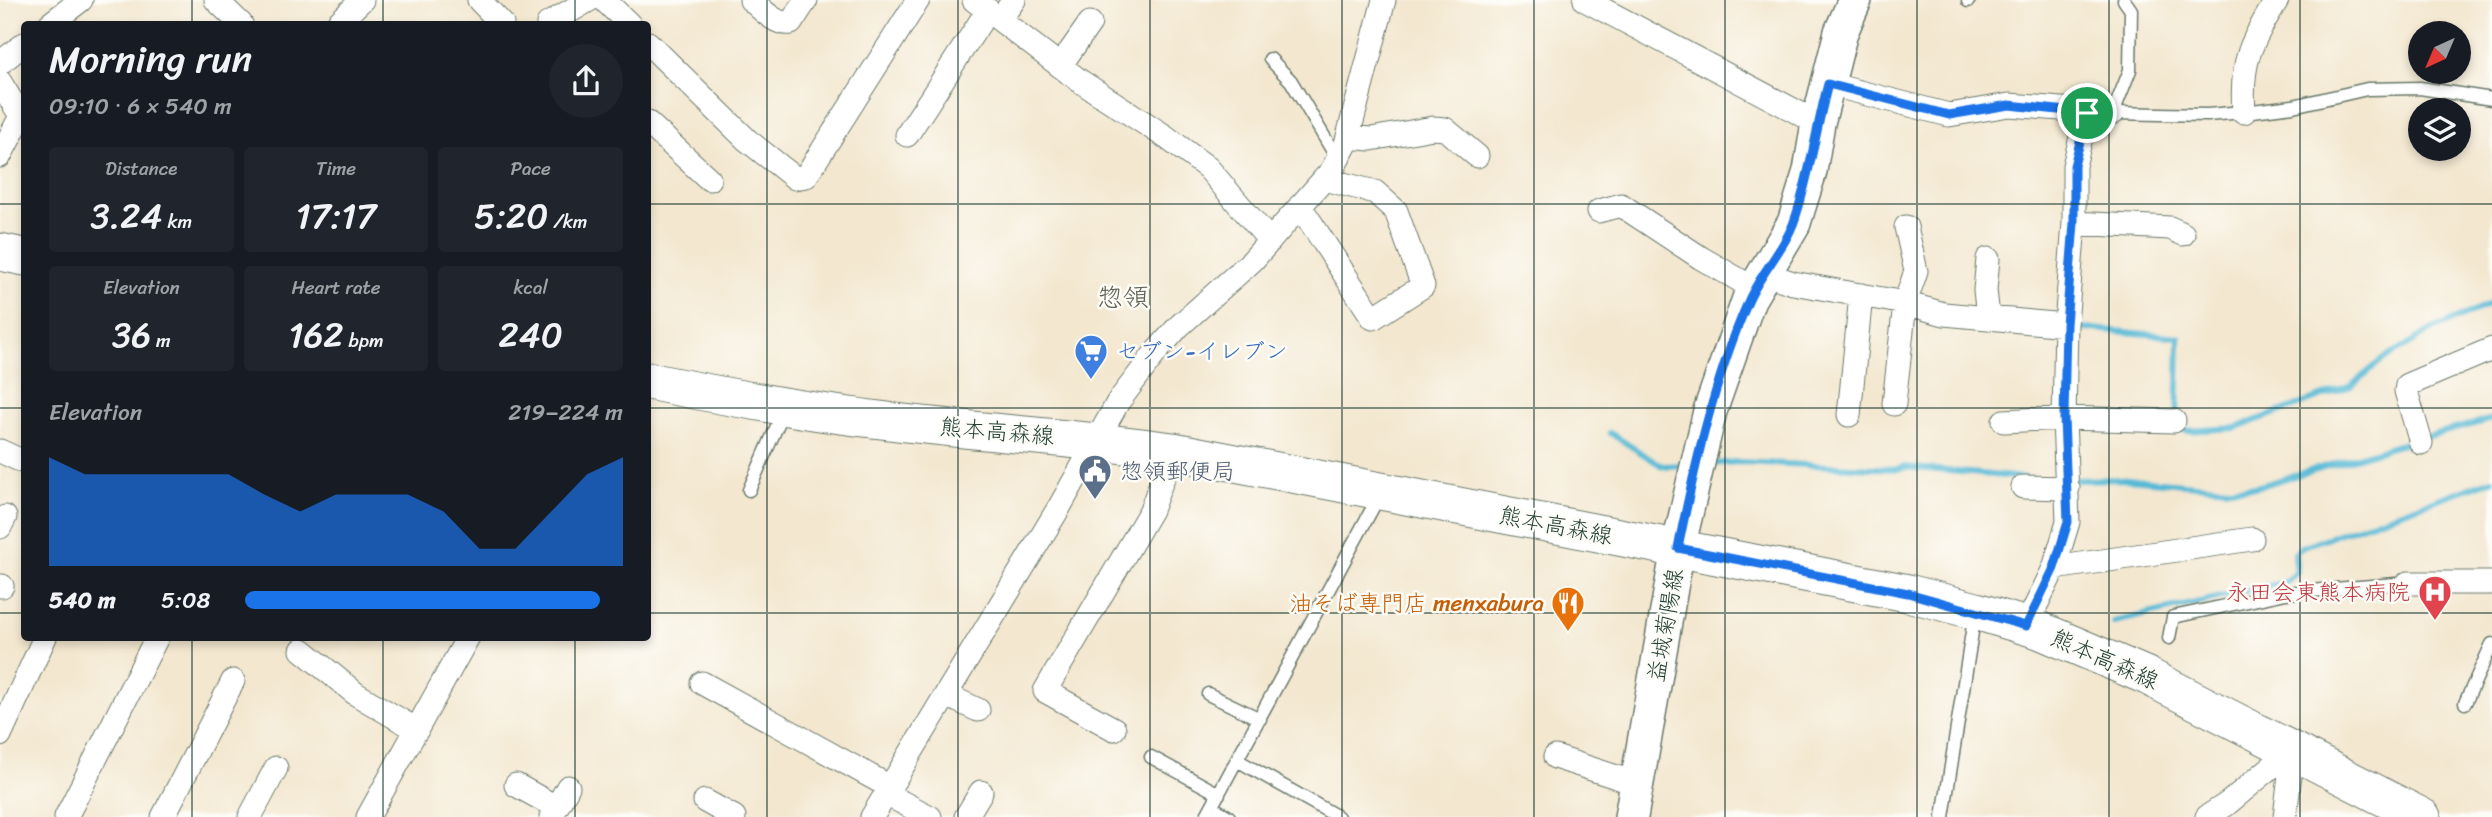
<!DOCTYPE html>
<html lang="en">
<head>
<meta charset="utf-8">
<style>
	body { margin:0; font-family:Sriracha,"Klee One",sans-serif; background:#20242c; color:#f1f3f6; height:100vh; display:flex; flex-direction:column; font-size:26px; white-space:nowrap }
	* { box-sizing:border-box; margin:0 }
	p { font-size:23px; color:#9ea1a6 }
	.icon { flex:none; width:38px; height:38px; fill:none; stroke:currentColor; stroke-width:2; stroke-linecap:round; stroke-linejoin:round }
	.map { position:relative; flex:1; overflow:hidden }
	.side { position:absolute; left:21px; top:21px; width:630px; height:620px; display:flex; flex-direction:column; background:#171b24; border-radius:7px; box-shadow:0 4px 10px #0003 }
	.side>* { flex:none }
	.needle { width:46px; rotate:224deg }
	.controls { position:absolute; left:2408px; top:21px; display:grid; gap:14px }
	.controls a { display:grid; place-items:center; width:63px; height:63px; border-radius:50%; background:#171b24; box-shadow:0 4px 10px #0003; font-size:35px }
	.pin { position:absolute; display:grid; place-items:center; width:60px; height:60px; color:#fff; margin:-30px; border:4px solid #fff; border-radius:50%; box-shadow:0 2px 7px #0007 }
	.round { display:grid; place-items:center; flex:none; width:74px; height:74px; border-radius:37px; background:#20242c }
	.head { display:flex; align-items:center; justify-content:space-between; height:119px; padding:0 28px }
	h1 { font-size:38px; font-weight:600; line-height:52px }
	.stats { display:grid; grid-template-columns:repeat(3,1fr); gap:10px; height:119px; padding:7px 28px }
	.stats div { display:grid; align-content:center; border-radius:7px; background:#20242c; text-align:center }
	.stats b { font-size:35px; font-weight:600 }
	.stats small { font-size:19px; font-weight:400 }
	.stats p { font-size:19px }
	.chart { height:196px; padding:14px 28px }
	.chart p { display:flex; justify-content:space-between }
	.chart svg { width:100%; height:126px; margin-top:7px; fill:#1a73e8; opacity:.7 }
	ul { padding:0 28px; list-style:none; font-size:23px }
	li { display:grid; grid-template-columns:112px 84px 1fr; align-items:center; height:52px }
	li i { height:18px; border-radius:9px; background:#1a73e8 }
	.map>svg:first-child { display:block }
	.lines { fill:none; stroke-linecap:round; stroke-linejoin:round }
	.stream { stroke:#56b9d5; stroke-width:6 }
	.service-casing { stroke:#69786a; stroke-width:15 }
	.minor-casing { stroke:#69786a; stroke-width:25 }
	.secondary-casing { stroke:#69786a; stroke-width:36 }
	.primary-casing { stroke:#69786a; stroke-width:39 }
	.service { stroke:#fff; stroke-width:12 }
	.minor { stroke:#fff; stroke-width:23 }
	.secondary { stroke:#fff; stroke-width:33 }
	.primary { stroke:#fff; stroke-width:37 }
	.route-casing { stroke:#fff; stroke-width:14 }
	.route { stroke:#1a73e8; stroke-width:9 }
	.grid { fill:none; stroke:#1f3d34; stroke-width:2; stroke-opacity:0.55 }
	.labels { text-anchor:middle; stroke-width:5; stroke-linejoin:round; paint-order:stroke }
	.shop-label { font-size:23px; fill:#366cbe; stroke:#fdfcf7; text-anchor:start }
	.street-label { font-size:23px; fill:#1f3d34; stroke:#fdfcf7 }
	.service-label { font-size:23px; fill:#4e5e75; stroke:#fdfcf7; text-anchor:start }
	.health-label { font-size:23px; fill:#be3a42; stroke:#fdfcf7; text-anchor:end }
	.food-label { font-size:23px; fill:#c56008; stroke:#fdfcf7; text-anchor:end }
	.quarter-label { font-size:26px; fill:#5d6153; stroke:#fdfcf7 }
</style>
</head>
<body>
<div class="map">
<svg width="2492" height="817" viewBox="0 0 2492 817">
	<rect width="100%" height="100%" fill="#fdfcf7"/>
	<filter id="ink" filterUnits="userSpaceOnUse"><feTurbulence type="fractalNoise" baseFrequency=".0143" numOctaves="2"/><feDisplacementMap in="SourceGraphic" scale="14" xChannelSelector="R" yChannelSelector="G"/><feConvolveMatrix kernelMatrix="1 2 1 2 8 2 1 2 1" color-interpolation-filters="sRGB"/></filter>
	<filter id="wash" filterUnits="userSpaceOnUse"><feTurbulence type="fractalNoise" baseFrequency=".00686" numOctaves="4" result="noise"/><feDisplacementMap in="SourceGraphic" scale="28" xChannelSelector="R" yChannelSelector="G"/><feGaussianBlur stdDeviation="1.57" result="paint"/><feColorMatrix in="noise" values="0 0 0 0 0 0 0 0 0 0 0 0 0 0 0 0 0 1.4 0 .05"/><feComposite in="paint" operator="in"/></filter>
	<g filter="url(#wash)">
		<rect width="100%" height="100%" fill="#f3e7cf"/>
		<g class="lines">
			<path class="stream" d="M2082 328 2179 337 2177 424 2186 431 2235 428 2351 386 2381 361 2433 329 2492 303
				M1610 433 1662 466 1686 465
				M2425 437 2492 419
				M1707 464 1740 462 1897 469 1904 467 2025 478
				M2072 480 2128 479 2229 488 2256 487 2415 440
				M2114 622 2286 582 2297 572 2295 554 2301 547 2492 480"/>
		</g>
	</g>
	<g filter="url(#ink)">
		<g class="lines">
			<defs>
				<path id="service" d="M2124 0 2131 10 2130 70 2113 113 2207 115 2244 112 2293 106 2367 89 2420 88 2492 99
					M1968 1 1969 0
					M1270 59 1291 81 1338 160
					M749 490 784 410
					M2169 638 2173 617 2286 593 2408 583
					M1208 694 1260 719
					M2465 703 2492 644
					M1151 757 1219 794
					M1237 760 1338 817
					M1212 807 1229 817
					M1206 817 1379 496
					M1943 817 1975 613"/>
				<path id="minor" d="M216 0 241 24
					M479 0 502 24
					M604 0 629 24
					M751 0C762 9 776 26 791 23L806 0
					M974 0 1080 81 1166 137 1208 168 1270 241
					M1585 0 1818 123
					M1000 19 1014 0
					M50 24 81 0
					M337 24 362 0
					M548 24 589 0
					M648 43 747 140 795 178 806 176 918 0
					M0 63 24 44
					M1060 66 1090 23
					M0 82 21 116 0 156
					M1828 84 1949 115 2009 105 2113 113
					M2244 112C2240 62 2251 41 2277 0
					M648 123 709 179
					M907 135 988 10
					M1348 137 1371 139 1433 128 1445 129 1477 156
					M1300 206 1373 318 1423 286 1396 211 1375 192 1324 179
					M1599 211 1621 205 1701 258 1755 289
					M2074 223 2170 228 2183 234
					M1765 274 1793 283 1905 303 1944 314 2066 325
					M1988 317 1985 290 1988 259
					M1894 404 1905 303 1916 271 1906 227
					M1849 415 1861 295
					M2004 421 2064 418 2174 421
					M2421 443 2406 391 2407 385 2492 349
					M0 451 24 462
					M2023 487 2068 488
					M0 527 5 517
					M2054 568 2252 539
					M2408 583H2492
					M0 586H2
					M2026 626 2054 568 2068 522 2064 418 2066 325 2074 223V166L2087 113
					M302 650 356 694 417 730
					M702 683 890 787
					M946 695 978 710
					M1114 729 1045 691 1151 510 1173 451
					M0 735 45 637
					M1555 757 1638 784
					M516 785 556 807
					M886 794 930 817
					M705 801 734 817
					M66 817 157 637
					M163 817 233 681
					M250 817 276 768
					M368 817 468 637
					M551 817 568 787
					M872 817 1060 506 1118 402 1156 352 1179 326 1252 261 1332 170 1346 144 1384 0
					M966 817 981 792
					M2207 817 2227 804 2293 749
					M2285 817 2293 749"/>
				<path id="secondary" d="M1631 817 1678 548 1710 411 1749 299 1794 223 1810 171 1818 123 1841 32 1855 0"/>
				<path id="primary" d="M0 252 24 257
					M648 381C722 396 797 410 872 419 972 432 1073 437 1173 451L1774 567 1908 593 1976 611 2039 630 2147 676 2422 817"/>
			</defs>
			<use href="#service" class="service-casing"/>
			<use href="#minor" class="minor-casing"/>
			<use href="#secondary" class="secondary-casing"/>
			<use href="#primary" class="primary-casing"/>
			<use href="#service" class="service"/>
			<use href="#minor" class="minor"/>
			<use href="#secondary" class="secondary"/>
			<use href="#primary" class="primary"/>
		</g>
	</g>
	<g class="lines" filter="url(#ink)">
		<defs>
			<path id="route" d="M1828 84 1949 115 2009 105 2087 113 2074 166V223L2066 325 2064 418 2068 522 2054 568 2026 626 1908 593 1678 548C1695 465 1714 380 1748 302 1760 273 1785 249 1795 219 1810 175 1816 129 1828 84Z"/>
		</defs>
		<use href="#route" class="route-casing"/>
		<use href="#route" class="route"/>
	</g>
	<path class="grid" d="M192 0V24M383 0V24M575 0V24M767 0V817M958 0V817M1150 0V817M1342 0V817M1534 0V817M1725 0V817M1917 0V817M2109 0V817M2300 0V817M0 204H24M648 204H2492M0 408H24M648 408H2492M0 613H24M648 613H2492M192 637V817M383 637V817M575 637V817"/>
	<defs>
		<symbol id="supermarket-pin" viewBox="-11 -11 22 30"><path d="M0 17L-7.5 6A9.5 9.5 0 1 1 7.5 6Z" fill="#3f7fe0" stroke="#fdfcf7"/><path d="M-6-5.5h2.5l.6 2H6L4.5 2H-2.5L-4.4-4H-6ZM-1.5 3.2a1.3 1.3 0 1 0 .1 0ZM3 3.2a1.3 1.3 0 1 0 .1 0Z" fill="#fff"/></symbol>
		<symbol id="civic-pin" viewBox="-11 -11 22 30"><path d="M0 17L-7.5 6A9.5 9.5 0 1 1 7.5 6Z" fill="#5c6f8a" stroke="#fdfcf7"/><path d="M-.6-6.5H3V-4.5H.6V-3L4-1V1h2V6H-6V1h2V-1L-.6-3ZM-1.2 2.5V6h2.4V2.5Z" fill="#fff"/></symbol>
		<symbol id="hospital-pin" viewBox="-11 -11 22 30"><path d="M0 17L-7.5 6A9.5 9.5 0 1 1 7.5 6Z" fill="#e0444e" stroke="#fdfcf7"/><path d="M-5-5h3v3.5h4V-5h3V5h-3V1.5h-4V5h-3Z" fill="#fff"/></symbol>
		<symbol id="restaurant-pin" viewBox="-11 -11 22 30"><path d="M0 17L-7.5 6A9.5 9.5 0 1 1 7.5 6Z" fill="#e8710a" stroke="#fdfcf7"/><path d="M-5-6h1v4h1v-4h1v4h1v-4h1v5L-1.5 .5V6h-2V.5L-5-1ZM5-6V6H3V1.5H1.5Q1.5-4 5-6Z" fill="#fff"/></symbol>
	</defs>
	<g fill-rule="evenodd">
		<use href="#supermarket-pin" x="1072" y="332" width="38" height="52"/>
		<use href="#civic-pin" x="1076" y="452" width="38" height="52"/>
		<use href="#hospital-pin" x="2416" y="573" width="38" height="52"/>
		<use href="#restaurant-pin" x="1549" y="584" width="38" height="52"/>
	</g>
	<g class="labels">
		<g class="shop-label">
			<text x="1116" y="359">セブン-イレブン</text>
		</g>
		<g class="street-label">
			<text transform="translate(997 431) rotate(5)" y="8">熊本高森線</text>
			<text transform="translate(1556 525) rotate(11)" y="8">熊本高森線</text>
			<text transform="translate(1665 625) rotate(-80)" y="8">益城菊陽線</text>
			<text transform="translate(2105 659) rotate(24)" y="8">熊本高森線</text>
		</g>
		<g class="service-label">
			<text x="1120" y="479">惣領郵便局</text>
		</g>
		<g class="health-label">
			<text x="2410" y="600">永田会東熊本病院</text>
		</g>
		<g class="food-label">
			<text x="1544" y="611">油そば専門店 menxabura</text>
		</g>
		<g class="quarter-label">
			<text x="1123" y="306">惣領</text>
		</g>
	</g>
</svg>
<div class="controls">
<a><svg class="needle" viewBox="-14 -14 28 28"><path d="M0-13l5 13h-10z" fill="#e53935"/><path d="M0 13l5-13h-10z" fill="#9ea1a6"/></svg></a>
<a><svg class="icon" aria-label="layers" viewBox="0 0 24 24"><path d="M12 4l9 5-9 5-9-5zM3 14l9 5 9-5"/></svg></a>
</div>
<div class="pin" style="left:2087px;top:113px;background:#1e9e55"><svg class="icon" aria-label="arrive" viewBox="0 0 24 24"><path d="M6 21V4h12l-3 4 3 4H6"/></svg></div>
<section class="side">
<div class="head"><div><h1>Morning run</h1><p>09:10 · 6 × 540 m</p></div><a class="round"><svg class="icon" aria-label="share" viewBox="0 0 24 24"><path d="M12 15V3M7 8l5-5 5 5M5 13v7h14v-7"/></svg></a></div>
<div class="stats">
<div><p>Distance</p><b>3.24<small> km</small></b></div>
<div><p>Time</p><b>17:17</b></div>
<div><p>Pace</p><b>5:20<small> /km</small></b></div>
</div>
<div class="stats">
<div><p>Elevation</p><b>36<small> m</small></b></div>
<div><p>Heart rate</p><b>162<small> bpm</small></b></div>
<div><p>kcal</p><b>240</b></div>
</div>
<div class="chart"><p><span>Elevation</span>219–224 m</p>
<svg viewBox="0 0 160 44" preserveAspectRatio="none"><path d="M0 44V6L10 12L20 12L30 12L40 12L50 12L60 19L70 25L80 19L90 19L100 19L110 25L120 38L130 38L140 25L150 12L160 6V44z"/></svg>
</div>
<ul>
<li><b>540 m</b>5:08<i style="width:94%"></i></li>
</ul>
</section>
</div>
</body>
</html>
